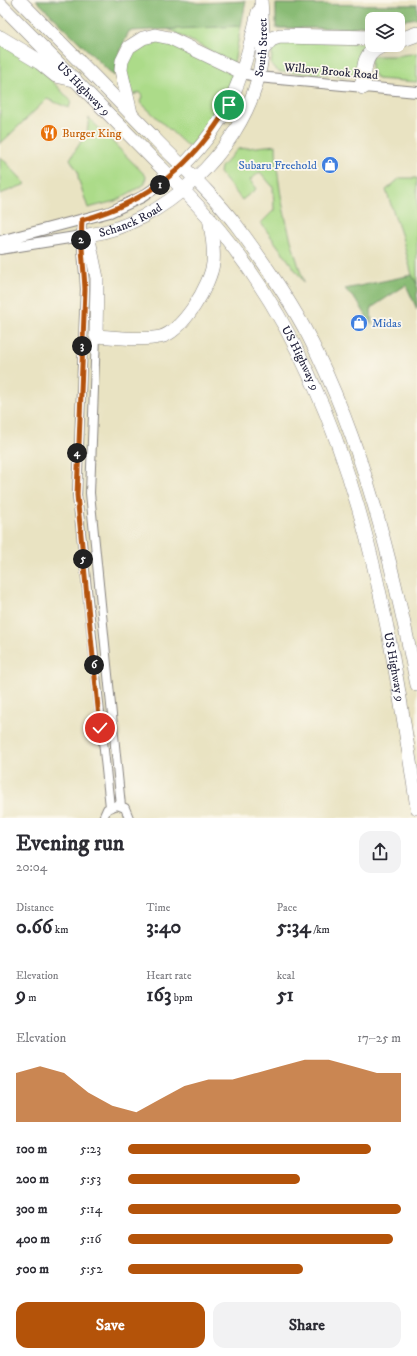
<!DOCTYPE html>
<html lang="en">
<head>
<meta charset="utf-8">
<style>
	body { margin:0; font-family:"IM FELL DW Pica",serif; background:#f2f2f3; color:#2b2b33; height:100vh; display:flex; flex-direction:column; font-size:15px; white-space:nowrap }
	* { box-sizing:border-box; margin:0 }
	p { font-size:13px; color:#7c7c81 }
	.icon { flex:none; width:22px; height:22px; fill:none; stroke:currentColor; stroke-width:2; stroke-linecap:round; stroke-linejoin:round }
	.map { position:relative; height:818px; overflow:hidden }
	.panel { display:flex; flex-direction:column; background:#fff; flex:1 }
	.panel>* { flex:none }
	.fabs { position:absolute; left:365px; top:12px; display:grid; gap:8px }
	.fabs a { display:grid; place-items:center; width:40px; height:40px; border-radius:8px; background:#fff; box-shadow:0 4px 16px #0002; font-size:20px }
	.pin { position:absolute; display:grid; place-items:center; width:34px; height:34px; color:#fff; margin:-17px; border:2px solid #fff; border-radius:50%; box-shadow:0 1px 4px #0007 }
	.km { position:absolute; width:20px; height:20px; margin:-10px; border-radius:50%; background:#222; color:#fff; font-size:11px; line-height:20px; text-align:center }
	.round { display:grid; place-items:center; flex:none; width:42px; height:42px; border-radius:12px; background:#f2f2f3 }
	.head { display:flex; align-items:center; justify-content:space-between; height:68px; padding:0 16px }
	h1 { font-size:22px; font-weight:800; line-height:30px }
	.stats { display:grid; grid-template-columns:repeat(3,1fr); gap:6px; height:68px; padding:4px 16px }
	.stats div { display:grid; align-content:center }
	.stats b { font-size:20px; font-weight:800 }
	.stats small { font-size:11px; font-weight:400 }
	.stats p { font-size:11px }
	.chart { height:112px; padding:8px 16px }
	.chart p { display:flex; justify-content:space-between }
	.chart svg { width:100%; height:72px; margin-top:4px; fill:#b45309; opacity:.7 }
	.action { display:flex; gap:8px; margin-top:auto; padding:8px 16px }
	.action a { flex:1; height:46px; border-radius:12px; background:#b45309; color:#fff; font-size:16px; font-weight:800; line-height:46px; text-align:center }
	.action a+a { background:#f2f2f3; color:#2b2b33 }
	ul { padding:0 16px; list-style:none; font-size:13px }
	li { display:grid; grid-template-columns:64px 48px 1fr; align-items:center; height:30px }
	li i { height:10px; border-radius:5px; background:#b45309 }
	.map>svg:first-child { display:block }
	.green { fill:#acdb89; stroke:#677e62 }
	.forest { fill:#89bb75; stroke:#566e58 }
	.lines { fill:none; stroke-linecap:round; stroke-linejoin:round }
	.minor-casing { stroke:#86827e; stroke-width:10 }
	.tertiary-casing { stroke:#86827e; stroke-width:12 }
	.primary-casing { stroke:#86827e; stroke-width:14 }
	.trunk-casing { stroke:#86827e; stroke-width:14 }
	.motorway-casing { stroke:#86827e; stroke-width:16 }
	.minor { stroke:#fff; stroke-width:8 }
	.tertiary { stroke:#fff; stroke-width:10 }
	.primary { stroke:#fff; stroke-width:13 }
	.trunk { stroke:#fff; stroke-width:13 }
	.motorway { stroke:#fff; stroke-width:15 }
	.route-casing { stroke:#fff; stroke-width:8 }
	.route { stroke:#b45309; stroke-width:5 }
	.labels { text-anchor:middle; stroke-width:3.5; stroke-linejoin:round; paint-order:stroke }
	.street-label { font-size:12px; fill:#22223b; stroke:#fbf7ec }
	.food-label { font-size:12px; fill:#c56008; stroke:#fbf7ec; text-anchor:start }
	.shop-label { font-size:12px; fill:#366cbe; stroke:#fbf7ec; text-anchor:end }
</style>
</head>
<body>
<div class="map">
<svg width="417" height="818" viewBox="0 0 417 818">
	<rect width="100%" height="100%" fill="#fbf7ec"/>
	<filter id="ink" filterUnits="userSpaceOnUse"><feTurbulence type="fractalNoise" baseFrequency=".025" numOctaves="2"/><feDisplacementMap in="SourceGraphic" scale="8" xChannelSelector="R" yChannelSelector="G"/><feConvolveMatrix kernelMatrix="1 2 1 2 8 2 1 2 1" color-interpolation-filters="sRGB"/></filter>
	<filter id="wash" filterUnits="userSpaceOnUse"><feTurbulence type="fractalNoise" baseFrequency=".012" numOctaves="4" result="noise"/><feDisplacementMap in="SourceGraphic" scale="16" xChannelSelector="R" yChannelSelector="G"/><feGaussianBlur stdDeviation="0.9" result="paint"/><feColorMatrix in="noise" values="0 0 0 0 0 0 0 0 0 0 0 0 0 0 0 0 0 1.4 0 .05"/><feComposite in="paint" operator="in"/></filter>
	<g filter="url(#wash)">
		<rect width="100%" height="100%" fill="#e9e3c2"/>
		<path class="green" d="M241 26 234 63 168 29Z
			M165 40 232 74 233 79 218 111 190 147 185 144 140 102 142 97 140 92 134 95C124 72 121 66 136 45Z
			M283 41 372 43 361 53 358 76 279 72 271 65 273 46Z
			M0 42 36 64 71 101 69 108 47 99 0 144Z
			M417 53V82L377 79 371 70V56H395Z
			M89 118 146 176 145 184 115 201 88 208 78 178V172L70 159 87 132Z
			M276 145C277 192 289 238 304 282L261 223 274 210 273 187 260 172 250 180 256 189 242 200 220 173 221 167 238 149Z
			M0 156 26 184 0 194Z
			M400 178H417V284L412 275 402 237 386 190Z"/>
		<path class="forest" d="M36 0H184L199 3 246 1 241 26 129 31 121 50 114 76Z
			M276 4 417 5V18L398 21V19H372V24L348 28H276Z
			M412 275 417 284V309L406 285 371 308 372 325 359 304 345 289Z"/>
	</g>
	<g filter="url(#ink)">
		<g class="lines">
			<defs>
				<path id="minor" d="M82 220C80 243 84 266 85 289L77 495 110 807
					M96 336 90 493 121 806
					M103 818 107 809 117 805 125 808 129 818"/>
				<path id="tertiary" d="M243 73 258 77 417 92
					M0 241 110 212 142 197 171 177
					M0 249 88 235"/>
				<g id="primary">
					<path d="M171 177C228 125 241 85 258 12"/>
					<path id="s1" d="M96 336 97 278 88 235C162 225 240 151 258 78 265 49 263 29 261 0"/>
				</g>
				<g id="trunk">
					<path d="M19 0C66 48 113 95 159 143 186 170 214 196 237 226 263 261 288 297 308 335 364 444 393 566 417 685"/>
					<path id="s2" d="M0 4C47 52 95 100 142 148 170 177 200 205 225 237 354 398 388 610 417 808"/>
					<path d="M131 113 121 70 122 61 129 47 143 38 155 35 170 38 243 73"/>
					<path d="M96 336C116 337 140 341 160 337 182 333 211 284 213 263 215 248 211 232 209 217"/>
				</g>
				<path id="motorway" d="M0 38 40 62 56 75 74 79
					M398 41 417 34
					M263 48 271 39 280 36 372 38
					M363 87C364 68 363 51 384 45"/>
			</defs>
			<use href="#minor" class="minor-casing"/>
			<use href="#tertiary" class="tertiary-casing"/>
			<use href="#primary" class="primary-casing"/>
			<use href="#trunk" class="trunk-casing"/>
			<use href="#motorway" class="motorway-casing"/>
			<use href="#minor" class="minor"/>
			<use href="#tertiary" class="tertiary"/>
			<use href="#primary" class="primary"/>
			<use href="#trunk" class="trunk"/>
			<use href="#motorway" class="motorway"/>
		</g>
	</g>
	<g class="lines" filter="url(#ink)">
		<defs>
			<path id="route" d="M100 728 77 495 85 289C84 266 80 243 82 220 150 201 193 165 229 105"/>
		</defs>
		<use href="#route" class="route-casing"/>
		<use href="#route" class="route"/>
	</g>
	<defs>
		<symbol id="restaurant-disc" viewBox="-11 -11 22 22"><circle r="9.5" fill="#e8710a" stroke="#fbf7ec"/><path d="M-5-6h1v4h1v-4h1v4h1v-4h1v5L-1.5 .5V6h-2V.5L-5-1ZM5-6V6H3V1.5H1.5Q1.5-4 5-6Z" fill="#fff"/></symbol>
		<symbol id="shop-disc" viewBox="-11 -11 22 22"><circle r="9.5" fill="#3f7fe0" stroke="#fbf7ec"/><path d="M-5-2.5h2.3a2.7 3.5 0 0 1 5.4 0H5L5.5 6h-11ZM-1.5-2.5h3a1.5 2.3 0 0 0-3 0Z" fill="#fff"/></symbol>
	</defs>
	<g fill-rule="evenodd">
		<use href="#restaurant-disc" x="39" y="123" width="20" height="20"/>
		<use href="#shop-disc" x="320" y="155" width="20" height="20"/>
		<use href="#shop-disc" x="349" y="313" width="20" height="20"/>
	</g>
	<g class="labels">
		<g class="street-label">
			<text dy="4" stroke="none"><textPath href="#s1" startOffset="376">South Street</textPath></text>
			<text transform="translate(331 71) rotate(5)" y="4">Willow Brook Road</text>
			<text dy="4" stroke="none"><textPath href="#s2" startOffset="119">US Highway 9</textPath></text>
			<text dy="4" stroke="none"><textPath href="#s1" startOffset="147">Schanck Road</textPath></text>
			<text dy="4" stroke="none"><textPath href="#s2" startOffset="467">US Highway 9</textPath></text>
			<text dy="4" stroke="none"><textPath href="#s2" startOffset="791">US Highway 9</textPath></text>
		</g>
		<g class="food-label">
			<text x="62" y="137">Burger King</text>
		</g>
		<g class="shop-label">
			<text x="317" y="169">Subaru Freehold</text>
			<text x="372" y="327" text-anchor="start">Midas</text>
		</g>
	</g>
</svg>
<div class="fabs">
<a><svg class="icon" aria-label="layers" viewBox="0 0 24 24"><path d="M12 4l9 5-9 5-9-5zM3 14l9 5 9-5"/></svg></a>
</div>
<div class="pin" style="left:229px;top:105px;background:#1e9e55"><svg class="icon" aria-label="arrive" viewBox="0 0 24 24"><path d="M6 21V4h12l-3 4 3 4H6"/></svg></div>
<div class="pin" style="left:100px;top:728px;background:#d93025"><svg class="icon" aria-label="check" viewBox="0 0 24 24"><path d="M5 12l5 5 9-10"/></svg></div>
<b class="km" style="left:160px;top:185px">1</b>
<b class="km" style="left:81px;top:240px">2</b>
<b class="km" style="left:82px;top:346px">3</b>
<b class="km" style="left:77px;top:453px">4</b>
<b class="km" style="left:83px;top:559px">5</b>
<b class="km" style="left:94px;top:665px">6</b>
</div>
<section class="panel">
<div class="head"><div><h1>Evening run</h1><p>20:04</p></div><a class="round"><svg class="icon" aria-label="share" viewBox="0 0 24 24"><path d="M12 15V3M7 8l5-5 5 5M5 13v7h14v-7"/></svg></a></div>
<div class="stats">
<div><p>Distance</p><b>0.66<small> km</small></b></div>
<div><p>Time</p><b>3:40</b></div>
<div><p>Pace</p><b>5:34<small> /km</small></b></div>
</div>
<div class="stats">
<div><p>Elevation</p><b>9<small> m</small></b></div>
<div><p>Heart rate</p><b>163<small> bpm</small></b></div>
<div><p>kcal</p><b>51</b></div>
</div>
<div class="chart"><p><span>Elevation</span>17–25 m</p>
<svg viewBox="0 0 160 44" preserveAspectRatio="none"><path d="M0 44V14L10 10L20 14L30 26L40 34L50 38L60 30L70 22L80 18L90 18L100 14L110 10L120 6L130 6L140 10L150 14L160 14V44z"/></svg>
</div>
<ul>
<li><b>100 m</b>5:23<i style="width:89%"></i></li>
<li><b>200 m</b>5:53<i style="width:63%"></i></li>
<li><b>300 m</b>5:14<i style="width:100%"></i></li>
<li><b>400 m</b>5:16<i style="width:97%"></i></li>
<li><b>500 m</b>5:52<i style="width:64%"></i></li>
</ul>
<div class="action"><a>Save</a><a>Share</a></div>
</section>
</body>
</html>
